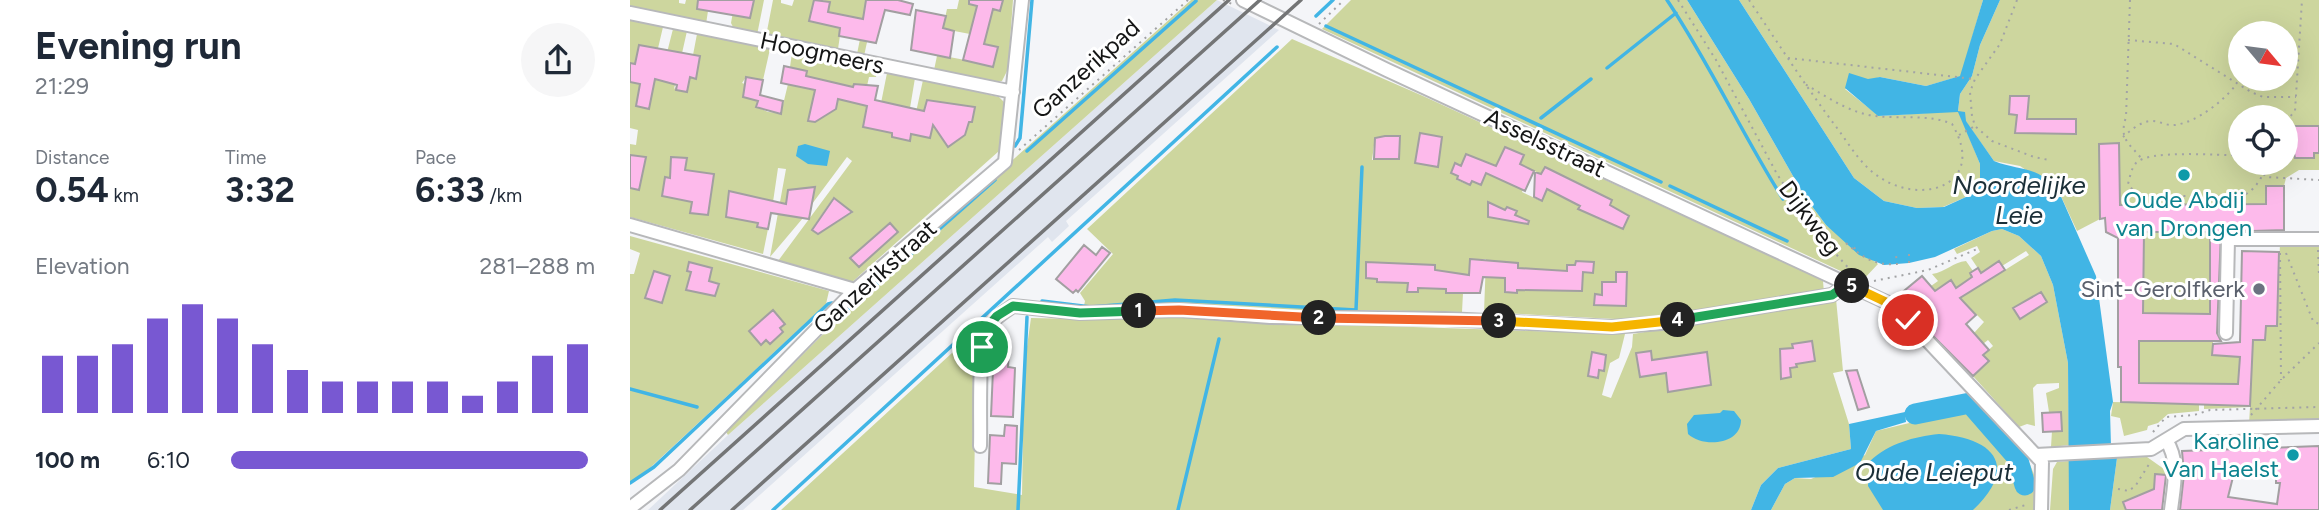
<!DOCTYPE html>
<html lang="en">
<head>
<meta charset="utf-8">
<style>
	body { margin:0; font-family:Figtree,sans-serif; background:#f6f6f7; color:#1f2937; height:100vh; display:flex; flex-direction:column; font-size:26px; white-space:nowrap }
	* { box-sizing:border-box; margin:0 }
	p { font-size:23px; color:#747a83 }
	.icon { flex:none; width:38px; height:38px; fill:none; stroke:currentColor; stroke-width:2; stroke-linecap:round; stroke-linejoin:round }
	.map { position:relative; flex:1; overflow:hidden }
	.drawer { display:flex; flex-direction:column; background:#fff; width:630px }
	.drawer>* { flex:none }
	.needle { width:46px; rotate:119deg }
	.buttons { position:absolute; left:1598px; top:21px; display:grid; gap:14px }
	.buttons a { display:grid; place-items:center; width:70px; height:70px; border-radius:50%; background:#fff; box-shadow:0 7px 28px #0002; font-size:35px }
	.pin { position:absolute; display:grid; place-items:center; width:60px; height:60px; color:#fff; margin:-30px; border:4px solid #fff; border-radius:50%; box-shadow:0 2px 7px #0007 }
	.km { position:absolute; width:35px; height:35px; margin:-18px; border-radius:50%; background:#222; color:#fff; font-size:19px; line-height:35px; text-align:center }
	.round { display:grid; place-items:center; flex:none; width:74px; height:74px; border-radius:37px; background:#f6f6f7 }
	.head { display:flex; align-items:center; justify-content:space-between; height:119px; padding:0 35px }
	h1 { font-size:38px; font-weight:700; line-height:52px }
	.stats { display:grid; grid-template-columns:repeat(3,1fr); gap:10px; height:119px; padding:7px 35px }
	.stats div { display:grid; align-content:center }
	.stats b { font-size:35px; font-weight:700 }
	.stats small { font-size:19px; font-weight:400 }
	.stats p { font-size:19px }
	.chart { height:196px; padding:14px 35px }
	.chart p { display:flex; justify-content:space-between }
	.chart svg { width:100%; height:126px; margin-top:7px; stroke:#7858d2; stroke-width:6 }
	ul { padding:0 35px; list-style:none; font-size:23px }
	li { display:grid; grid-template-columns:112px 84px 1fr; align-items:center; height:52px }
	li i { height:18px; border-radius:9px; background:#7858d2 }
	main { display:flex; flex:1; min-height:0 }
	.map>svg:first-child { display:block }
	.built { fill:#e0e5ee }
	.green { fill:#cdd69e; fill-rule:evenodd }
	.water { fill:#41b5e5 }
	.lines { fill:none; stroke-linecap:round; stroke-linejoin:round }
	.stream { stroke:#41b5e5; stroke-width:3.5 }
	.river { stroke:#41b5e5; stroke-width:21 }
	.building { fill:#fdbaeb; stroke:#a29fa1; stroke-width:2; fill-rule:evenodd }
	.minor-casing { stroke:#b7b8ba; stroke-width:16 }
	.path { stroke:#a2a3a5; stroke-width:2; stroke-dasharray:2 5; stroke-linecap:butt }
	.minor { stroke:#fff; stroke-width:12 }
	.rail { stroke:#747576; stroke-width:3.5 }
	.split-1-casing { stroke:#fff; stroke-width:14 }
	.split-2-casing { stroke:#fff; stroke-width:14 }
	.split-3-casing { stroke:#fff; stroke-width:14 }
	.split-4-casing { stroke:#fff; stroke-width:14 }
	.split-5-casing { stroke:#fff; stroke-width:14 }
	.split-6-casing { stroke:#fff; stroke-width:14 }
	.split-1 { stroke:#22a559; stroke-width:9 }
	.split-2 { stroke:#f0652b; stroke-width:9 }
	.split-3 { stroke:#f0652b; stroke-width:9 }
	.split-4 { stroke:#f5b400; stroke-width:9 }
	.split-5 { stroke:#22a559; stroke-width:9 }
	.split-6 { stroke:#f5b400; stroke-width:9 }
	.culture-dot { fill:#0f9aa8; stroke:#fff; stroke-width:2.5 }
	.worship-dot { fill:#6b7280; stroke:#fff; stroke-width:2.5 }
	.labels { text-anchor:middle; stroke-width:6; stroke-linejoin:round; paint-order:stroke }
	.street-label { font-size:24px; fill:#141515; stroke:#fff }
	.culture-label { font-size:24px; fill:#0d838f; stroke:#fff }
	.worship-label { font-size:24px; fill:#5b616d; stroke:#fff; text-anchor:end }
	.water-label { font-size:26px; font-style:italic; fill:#1b2f38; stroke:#fff }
</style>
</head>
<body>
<main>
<section class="drawer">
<div class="head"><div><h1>Evening run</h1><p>21:29</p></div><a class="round"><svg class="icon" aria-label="share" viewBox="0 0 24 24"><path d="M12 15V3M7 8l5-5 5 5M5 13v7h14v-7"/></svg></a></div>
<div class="stats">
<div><p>Distance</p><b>0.54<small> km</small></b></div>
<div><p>Time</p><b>3:32</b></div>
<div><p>Pace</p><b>6:33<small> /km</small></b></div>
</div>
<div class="chart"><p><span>Elevation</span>281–288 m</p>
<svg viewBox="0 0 160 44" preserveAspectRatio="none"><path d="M5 44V24M15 44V24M25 44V20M35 44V11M45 44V6M55 44V11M65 44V20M75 44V29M85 44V33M95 44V33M105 44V33M115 44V33M125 44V38M135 44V33M145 44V24M155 44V20"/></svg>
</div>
<ul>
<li><b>100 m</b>6:10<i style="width:98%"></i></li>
</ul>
</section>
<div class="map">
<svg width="1689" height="510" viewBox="0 0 1689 510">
	<rect width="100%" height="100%" fill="#f4f5f8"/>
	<path class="built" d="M587 0 649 30 436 221 439 226 422 242 418 237 113 510H18L98 435Z"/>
	<path class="green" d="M0 0H49V3L55 4 56 0H68L67 9 78 11 76 24 0 6Z
		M124 0H134L127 35 105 31 101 23 104 6Z
		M143 0H151V3L162 6 164 0H184L179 21 194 24 200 2 191 0H236L244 10 234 56 227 54 234 19 213 15 208 49 136 36Z
		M329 0H348L347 6 370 11 373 0H383L378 69 372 81 363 82 304 70 317 9H327ZM319 30 340 34 335 60 314 56Z
		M561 0H587L98 435 96 432 230 297Z
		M721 0H1057L1119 99 1175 197 1196 225 1248 264 1232 281 692 29Z
		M1109 0H1353L1331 76 1296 86 1250 77 1215 89 1249 116 1328 111 1330 94 1342 76 1350 45 1370 0H1689V170H1669L1656 178 1654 186H1636V204L1490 205 1489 143 1469 144 1470 219 1447 231 1429 192 1390 166 1364 161 1329 112 1350 164 1351 181 1336 197 1313 207 1287 208 1254 201 1224 178ZM1610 33H1656V79H1610ZM1610 117H1656V163H1610Z
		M0 19 33 27 21 78 30 80 43 29 57 31 44 89 57 77 66 78 70 57 63 55 67 34 140 49 133 80 116 77 112 83 115 84 114 97 128 100 127 107 138 112 151 113 158 84 174 87 177 71 160 67 162 53 247 71 246 77H239L237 86 224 84 220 101 242 107 234 123 243 130 246 128 257 73 285 78 280 108 258 103 262 137 280 140 293 80 369 97 374 102 369 151 221 283 148 261 222 161 217 157 182 204 185 187 167 189 157 197 154 213 173 218 140 257 156 169 148 168 143 202 131 209 128 227 138 229 133 254 0 217V188L9 189 16 158 0 165V144L6 145 8 130 0 128V82L12 84 9 45 5 64 0 63ZM203 198 222 213 188 234 182 229ZM259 223 268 232 228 267 221 257Z
		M662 39 793 96 1162 266 1193 281 1194 293 1004 320 854 312 856 259H840L839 293H833L832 312 729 310 723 325 995 334 989 358 980 363 972 395 981 398 1002 347 1003 334 1206 299 1213 371 1203 373 1219 424 1221 449 1148 468 1131 485 1121 510H151L347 330 344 487 392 495 394 368 401 318 451 319 455 301 450 293 483 254 457 229ZM790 134 811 137 808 166 785 163ZM760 136 770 137 769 159 742 160 745 138 759 139ZM836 154 856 162 851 185 842 181 839 185 827 180 828 176 822 173 825 163 831 166ZM915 167 925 172 911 201 892 192 902 170 911 174ZM946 261 964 263 963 273 953 272 952 291 937 284 938 265H945Z
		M1372 229 1389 236 1411 256 1423 285 1438 363 1439 445 1421 447 1422 431 1416 393 1429 388V383L1407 384 1403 388 1405 426 1397 424 1389 427 1343 376 1358 362 1353 355 1363 346 1358 340 1353 344 1344 333 1354 322 1330 298 1399 255 1396 251 1372 266 1369 261 1351 273 1341 258 1350 252 1347 246 1327 254 1324 249 1362 231Z
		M1514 232H1580V314L1513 313Z
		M0 236 199 291 196 304 21 467 0 483V274H4L10 253 0 249ZM59 262 82 268 79 281 89 285 85 296 56 290 61 272 57 270Z
		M1650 243H1689V420L1619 424 1620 407 1574 409V404L1620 405 1623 340H1635L1636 326 1647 325Z
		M1336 261 1343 271 1340 273 1342 277 1326 288 1321 281 1305 291 1301 286 1308 281 1302 274C1316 272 1323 262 1336 261Z
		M1509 341H1583V355L1610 357 1608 384 1509 383Z
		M1483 402 1569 404V411L1538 414 1528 423 1518 426 1517 430 1494 436 1490 418 1481 416Z
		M1350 406C1378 435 1417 464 1404 510H1141L1155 484 1165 478 1181 479 1235 455 1246 431Z
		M1517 457 1534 469 1536 475 1525 474 1524 489 1493 502 1496 510H1480L1487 458Z
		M1439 461V510H1420L1423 469 1427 462Z"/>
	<path class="water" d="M1057 0H1109L1224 178 1254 201 1287 208 1314 207 1336 197 1350 181V164L1328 112 1248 116 1215 88 1219 73 1238 79 1250 77 1296 86 1330 76 1353 0H1370L1350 45 1342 76 1330 94 1328 111 1335 112 1336 121 1364 161C1392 172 1407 164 1429 192L1466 276 1483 402 1480 411 1481 446 1487 458 1480 510H1439L1438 363 1423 285 1411 256 1389 236 1372 229 1362 231 1305 257 1279 263 1254 265 1229 255 1196 225 1175 197 1119 99Z
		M175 144 200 151 197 166 178 164 166 156 168 146Z
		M1343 398 1350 406 1285 421 1286 409Z
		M1093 410 1104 411 1111 420C1111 445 1073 448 1058 434L1057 424 1064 415 1090 413Z
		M1275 412 1276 422 1246 431 1230 463 1203 477 1165 478 1155 484 1141 510H1121L1131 485 1148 468 1221 449 1219 424Z
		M1309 434C1365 438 1389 467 1343 510H1253L1238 486 1240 461C1260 443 1283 437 1309 434Z"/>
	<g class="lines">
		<path class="stream" d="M1037 0C1080 64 1112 134 1153 199
			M686 16 703 0
			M696 26 1031 182
			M977 68 1046 13
			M911 118 961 79
			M385 146 390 138 402 0
			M397 151 566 1
			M1040 186 1157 241
			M412 301 461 307 545 300 726 310 732 167
			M212 315 365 180
			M0 389 67 407
			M0 483 24 467 198 304 202 303
			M143 510 647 47
			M388 510 397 317
			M548 510 589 339"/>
		<path class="river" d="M1285 414 1340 403 1387 457 1395 485"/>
	</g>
	<path class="building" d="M68 0H124L120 18 67 9Z
		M184 0 200 2 198 12 233 19 236 0H268L283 4 280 15 255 10 246 43 209 36 210 28 179 21Z
		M339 0H373L370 11 363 9 354 44 368 47 363 67 333 60 347 6 339 4Z
		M286 10 316 16 313 28 324 31 320 58 281 50Z
		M9 45 70 56 66 79 60 77 57 92 46 90 47 85 25 79 19 109 6 106 10 84 0 82V63L5 64Z
		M154 66 177 71 176 76 223 87 224 84 248 86 245 100 294 111 297 100 345 107 342 122H339L335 135 318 147 303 125 300 138 281 134 280 141 262 137V133L233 127 237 106 208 99 206 109 185 122 178 121 185 90 151 83Z
		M116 77 133 80 130 95 153 101 151 114 126 107 128 101 113 97Z
		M1380 96H1399L1397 119H1446V134L1385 133 1387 115 1379 114Z
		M1658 126H1689V153H1684V158H1665L1664 153H1656Z
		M790 133 812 137 808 167 785 163Z
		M755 136H770L769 159H744L745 138Z
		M1489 143 1490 205 1636 204V186H1654V230L1591 232 1587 333 1591 341H1509V383L1608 384 1610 357 1582 355 1583 344 1610 342 1612 251 1649 252 1647 326H1636L1635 340H1623L1620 406 1491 402V367H1488V238L1476 232 1475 218 1470 219 1469 144ZM1514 232H1580V314L1513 313Z
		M875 147 894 155 890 164 904 171 895 191 856 173 851 185 842 181 840 185 827 179 828 176 821 173 825 163 831 166 836 154 866 166Z
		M0 155 16 157 9 190 0 188Z
		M41 157 57 158 55 170 84 174 78 215 60 213 62 202 32 196 35 177 40 178Z
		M915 167 982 200 980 205 999 216 993 229 948 209 950 206 917 189 912 201 904 197 905 172 911 174Z
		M185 187 179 219 141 213 138 229 127 227 128 223 96 217 99 191 156 204 158 190Z
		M204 198 222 212 188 234 182 230Z
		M858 202 875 210 877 207 887 211 885 215 899 221 898 224 858 217Z
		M260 223 268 232 229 267 220 258Z
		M454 245 466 255 472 247 480 253 448 292 446 290 443 293 426 279Z
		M840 259 888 263V268L937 271V265H945L946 261 964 262 963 273 953 272 952 291 887 290V293L875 292V278L853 277 850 293H816V289L788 288V292H777L778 283 747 282V279L736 278V262L805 265V270L839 275Z
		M1369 261 1375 270 1330 298 1346 315 1336 324 1359 350 1353 355 1359 361 1343 376 1269 302V295L1292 276 1305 291 1321 280 1326 288 1342 277 1340 273 1348 268 1351 273Z
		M59 262 82 268 79 281 89 284 85 296 56 290 61 272 57 271Z
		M24 271 40 276 32 303 15 298Z
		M986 272H997L996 306 964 305 965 294 972 295V282H986Z
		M1411 292 1417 302 1390 319 1383 308Z
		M143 310 155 324 150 328 153 332 140 344 136 340 131 345 119 331Z
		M1182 341 1185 361 1166 364 1167 367 1160 368 1161 377 1151 379 1150 349 1163 348 1162 344Z
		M361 350 379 351 378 367 385 368 383 417 361 416 363 370H359Z
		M1021 351 1022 360 1077 352 1081 385 1038 392 1036 373 1010 377 1006 353Z
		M962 352 976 355 974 371 969 370 968 378 958 376Z
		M1227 370 1239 407 1228 410 1216 371Z
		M1431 412 1432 431 1413 432 1412 413Z
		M375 425 387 426 386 464 372 463 371 484 358 483 360 435 374 436Z
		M1689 446V510H1550L1554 474 1552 451ZM1646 475V483H1650L1647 504 1598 497 1603 477Z
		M1525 474 1536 475 1532 510H1496L1493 502 1524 489Z"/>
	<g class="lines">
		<defs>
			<path id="minor" d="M613 0 757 70 1256 302 1278 320 1412 462 1411 510
				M0 13 383 92
				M0 225 225 290
				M1596 333 1598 239H1689
				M1536 440C1550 461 1544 485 1541 510
				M350 446C351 421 347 345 358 327 364 318 374 312 383 306L450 313 549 310 640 317 815 319 982 327 1031 323 1202 295 1218 284
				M1406 455 1521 449 1554 429 1689 426
				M0 508 49 470 225 290 375 162 392 0"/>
		</defs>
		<use href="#minor" class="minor-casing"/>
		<path class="path" d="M593 0 602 4
			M1048 0 1086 60 1147 174 1180 225 1222 272
			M1119 0C1148 43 1176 87 1207 128 1219 144 1229 162 1245 174 1289 208 1359 186 1322 124 1300 114 1270 119 1245 116 1220 113 1197 97 1175 84
			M1387 0 1370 44 1345 79 1340 92 1342 116 1345 126 1362 141 1404 157 1419 160
			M1500 0 1496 117C1489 139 1498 142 1511 158
			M689 24 714 0
			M1498 40 1544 44 1621 92 1633 97H1666
			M1158 58 1344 79
			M1656 121 1665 111 1672 0
			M1329 135 1345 126
			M1493 137C1501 130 1511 121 1522 121 1530 121 1536 126 1545 125 1567 122 1592 102 1605 86
			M389 150 558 0
			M1610 155C1589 156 1519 149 1506 163 1501 169 1500 177 1498 184L1507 195 1514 196H1612C1627 190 1632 175 1639 163
			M1625 163 1636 177 1689 180
			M1216 243C1232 257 1245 266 1267 264L1266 255
			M1224 249 1228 244
			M1688 250 1689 275
			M1650 253 1651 380
			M1656 253 1683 321 1689 324
			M1279 263V252
			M1244 281 1298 270 1347 249
			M1621 415 1651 380 1689 343
			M1523 432 1536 417 1564 415 1580 410 1689 407
			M1488 489 1499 491 1506 485 1521 461
			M1379 510 1399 504"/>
		<use href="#minor" class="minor"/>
		<path class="rail" d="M30 510 599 0
			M60 510 630 0
			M102 510 671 0"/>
	</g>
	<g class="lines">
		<defs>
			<path id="split-1" d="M352 347 356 329 367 316 383 306 450 313 509 311"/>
			<path id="split-2" d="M509 311 549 310 689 318"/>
			<path id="split-3" d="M689 318 869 321"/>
			<path id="split-4" d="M869 321 982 327 1048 320"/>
			<path id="split-5" d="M1048 320 1202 295 1218 284 1222 286"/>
			<path id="split-6" d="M1222 286 1256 302 1278 320"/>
		</defs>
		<use href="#split-1" class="split-1-casing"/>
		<use href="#split-2" class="split-2-casing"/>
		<use href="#split-3" class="split-3-casing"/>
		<use href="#split-4" class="split-4-casing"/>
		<use href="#split-5" class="split-5-casing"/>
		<use href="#split-6" class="split-6-casing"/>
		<use href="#split-1" class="split-1"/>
		<use href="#split-2" class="split-2"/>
		<use href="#split-3" class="split-3"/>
		<use href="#split-4" class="split-4"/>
		<use href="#split-5" class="split-5"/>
		<use href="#split-6" class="split-6"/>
	</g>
	<g class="culture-dot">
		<circle cx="1554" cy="175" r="7"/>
		<circle cx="1663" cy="455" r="7"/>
	</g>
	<circle class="worship-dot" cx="1629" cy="289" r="7"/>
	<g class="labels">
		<g class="street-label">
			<text transform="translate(192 53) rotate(12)" y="8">Hoogmeers</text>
			<text transform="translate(456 69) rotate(-42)" y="8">Ganzerikpad</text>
			<text transform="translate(915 143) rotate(25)" y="8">Asselsstraat</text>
			<text transform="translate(1180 218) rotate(53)" y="8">Dijkweg</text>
			<text transform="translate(245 277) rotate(-42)" y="8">Ganzerikstraat</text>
		</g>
		<g class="culture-label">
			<text x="1554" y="208">Oude Abdij<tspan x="1554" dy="28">van Drongen</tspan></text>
			<text x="1649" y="449" text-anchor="end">Karoline<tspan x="1649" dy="28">Van Haelst</tspan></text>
		</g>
		<g class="worship-label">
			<text x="1615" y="297">Sint-Gerolfkerk</text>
		</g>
		<g class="water-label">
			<text x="1389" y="194">Noordelijke<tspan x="1389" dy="30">Leie</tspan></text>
			<text x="1304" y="481">Oude Leieput</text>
		</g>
	</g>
</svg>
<div class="buttons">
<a><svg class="needle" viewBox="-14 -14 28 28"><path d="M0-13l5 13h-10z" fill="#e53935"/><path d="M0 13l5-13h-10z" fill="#747a83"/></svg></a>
<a><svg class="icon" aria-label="locate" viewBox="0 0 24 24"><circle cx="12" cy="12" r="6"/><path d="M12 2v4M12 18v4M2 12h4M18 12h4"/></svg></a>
</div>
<div class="pin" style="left:352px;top:347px;background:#1e9e55"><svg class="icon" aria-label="arrive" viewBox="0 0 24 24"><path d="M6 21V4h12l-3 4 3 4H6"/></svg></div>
<div class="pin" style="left:1278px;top:320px;background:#d93025"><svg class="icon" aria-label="check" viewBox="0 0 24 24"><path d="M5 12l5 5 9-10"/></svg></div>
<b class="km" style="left:509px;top:311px">1</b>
<b class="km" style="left:689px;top:318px">2</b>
<b class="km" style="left:869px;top:321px">3</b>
<b class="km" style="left:1048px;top:320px">4</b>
<b class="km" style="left:1222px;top:286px">5</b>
</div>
</main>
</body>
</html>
